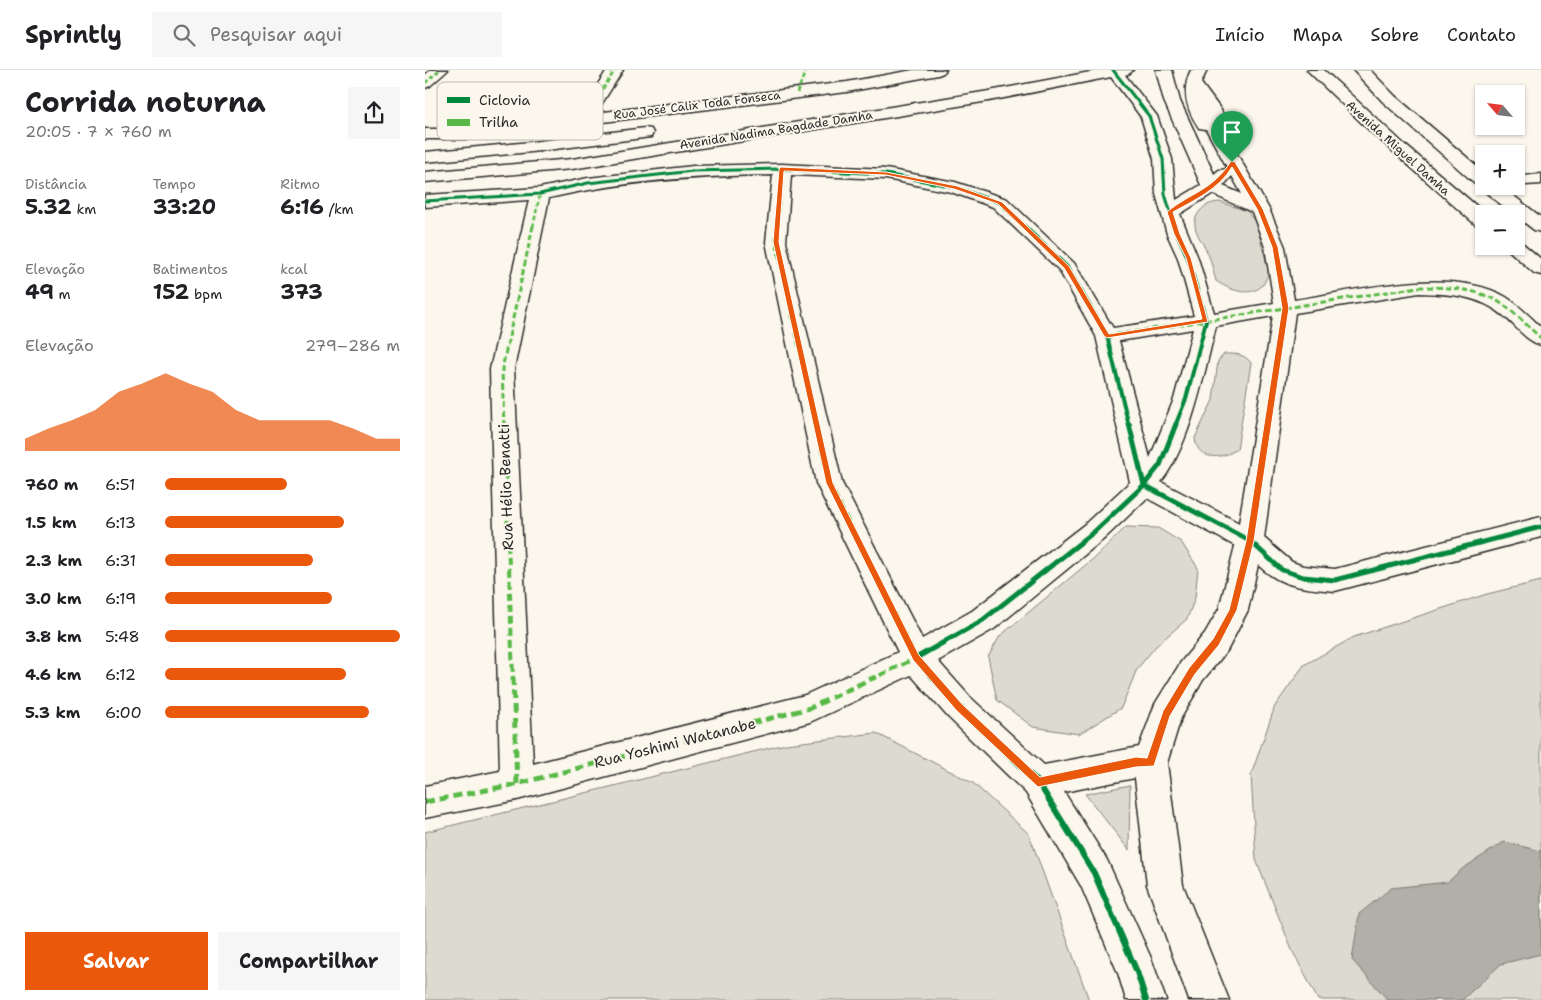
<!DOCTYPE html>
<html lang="pt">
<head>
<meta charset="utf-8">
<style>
	body { margin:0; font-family:"Shantell Sans",sans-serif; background:#f6f6f6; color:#202124; height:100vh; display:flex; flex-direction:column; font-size:19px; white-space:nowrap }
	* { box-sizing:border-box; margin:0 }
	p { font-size:16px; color:#757577 }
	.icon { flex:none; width:28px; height:28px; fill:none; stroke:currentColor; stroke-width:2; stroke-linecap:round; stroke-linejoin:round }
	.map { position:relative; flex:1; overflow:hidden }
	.drawer { display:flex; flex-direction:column; background:#fff; width:425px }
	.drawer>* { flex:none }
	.needle { width:32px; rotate:298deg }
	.tools { position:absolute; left:1050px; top:15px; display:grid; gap:10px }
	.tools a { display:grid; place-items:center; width:50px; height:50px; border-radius:0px; background:#fff; box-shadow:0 1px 4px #0004; font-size:25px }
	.pin { position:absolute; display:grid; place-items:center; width:42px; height:42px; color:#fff; margin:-51px -21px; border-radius:50% 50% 50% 0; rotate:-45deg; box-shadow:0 0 5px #0007 }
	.pin .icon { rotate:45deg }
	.round { display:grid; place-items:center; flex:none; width:52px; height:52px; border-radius:0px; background:#f6f6f6 }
	.summary { display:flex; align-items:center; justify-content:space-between; height:85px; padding:0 25px }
	h1 { font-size:28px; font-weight:700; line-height:38px }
	.metrics { display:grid; grid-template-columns:repeat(3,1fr); gap:8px; height:85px; padding:5px 25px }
	.metrics div { display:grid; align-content:center }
	.metrics b { font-size:21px; font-weight:700 }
	.metrics small { font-size:14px; font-weight:400 }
	.metrics p { font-size:14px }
	.chart { height:140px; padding:10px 25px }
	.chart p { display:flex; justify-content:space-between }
	.chart svg { width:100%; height:90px; margin-top:5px; fill:#ea580c; opacity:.7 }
	.primary-button { display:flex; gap:10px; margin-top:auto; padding:10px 25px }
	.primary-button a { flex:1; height:58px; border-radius:0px; background:#ea580c; color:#fff; font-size:20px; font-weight:700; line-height:58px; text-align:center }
	.primary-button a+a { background:#f6f6f6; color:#202124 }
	ul { padding:0 25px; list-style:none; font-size:16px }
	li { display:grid; grid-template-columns:80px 60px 1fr; align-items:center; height:38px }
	li i { height:12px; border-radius:6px; background:#ea580c }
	header { display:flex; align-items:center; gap:30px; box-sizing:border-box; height:70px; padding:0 25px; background:#fff; border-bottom:1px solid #e0e0e0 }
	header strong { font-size:24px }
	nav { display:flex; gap:28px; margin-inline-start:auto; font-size:18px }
	.search { width:350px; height:45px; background:#f6f6f6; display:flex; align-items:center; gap:12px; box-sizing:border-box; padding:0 18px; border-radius:0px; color:#757577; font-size:19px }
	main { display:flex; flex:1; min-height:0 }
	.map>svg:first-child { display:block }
	.green { fill:#dddad0; stroke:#84827e }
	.water { fill:#b1afa7; stroke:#7b7a75 }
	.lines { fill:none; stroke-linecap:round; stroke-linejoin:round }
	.minor-casing { stroke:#2b2b2b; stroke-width:3 }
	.minor { fill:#fbf7ec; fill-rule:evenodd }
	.quiet-far3 { stroke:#58b947; stroke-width:2.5; stroke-dasharray:4.5 2.5; stroke-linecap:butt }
	.quiet-far2 { stroke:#58b947; stroke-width:3; stroke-dasharray:6 3; stroke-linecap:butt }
	.quiet-far1 { stroke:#58b947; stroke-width:4; stroke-dasharray:8 4; stroke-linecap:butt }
	.quiet { stroke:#58b947; stroke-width:5; stroke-dasharray:9 5; stroke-linecap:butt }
	.cycleway-far3-casing { stroke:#fbf7ec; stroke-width:5 }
	.cycleway-far2-casing { stroke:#fbf7ec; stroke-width:6 }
	.cycleway-far1-casing { stroke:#fbf7ec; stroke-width:8 }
	.cycleway-casing { stroke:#fbf7ec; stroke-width:9 }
	.cycleway-far3 { stroke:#00873e; stroke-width:3 }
	.cycleway-far2 { stroke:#00873e; stroke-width:4 }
	.cycleway-far1 { stroke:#00873e; stroke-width:5 }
	.cycleway { stroke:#00873e; stroke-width:6 }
	.route { fill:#ea580c; stroke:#fff; fill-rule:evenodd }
	.labels { text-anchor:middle; stroke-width:4; stroke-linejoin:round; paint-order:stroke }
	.far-street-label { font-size:12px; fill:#2b2b2b; stroke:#fbf7ec }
	.street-label { font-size:15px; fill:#2b2b2b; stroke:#fbf7ec }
	.key { fill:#fbf7ec; stroke:#bdbab2; stroke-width:1 }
	.key-label { font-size:14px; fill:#2b2b2b }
</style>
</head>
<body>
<header>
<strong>Sprintly</strong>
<div class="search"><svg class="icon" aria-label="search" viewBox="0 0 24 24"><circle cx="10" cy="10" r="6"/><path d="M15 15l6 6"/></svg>Pesquisar aqui</div>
<nav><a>Início</a><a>Mapa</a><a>Sobre</a><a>Contato</a></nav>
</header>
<main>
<section class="drawer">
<div class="summary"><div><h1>Corrida noturna</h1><p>20:05 · 7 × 760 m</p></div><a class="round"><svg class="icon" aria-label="share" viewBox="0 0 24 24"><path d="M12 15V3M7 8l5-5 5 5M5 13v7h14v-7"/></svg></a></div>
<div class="metrics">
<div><p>Distância</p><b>5.32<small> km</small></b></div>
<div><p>Tempo</p><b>33:20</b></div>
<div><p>Ritmo</p><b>6:16<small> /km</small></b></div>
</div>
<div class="metrics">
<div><p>Elevação</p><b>49<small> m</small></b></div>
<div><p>Batimentos</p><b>152<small> bpm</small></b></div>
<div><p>kcal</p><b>373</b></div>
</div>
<div class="chart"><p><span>Elevação</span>279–286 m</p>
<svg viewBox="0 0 160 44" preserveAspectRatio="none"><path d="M0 44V38L10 33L20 29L30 24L40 15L50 11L60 6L70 11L80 15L90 24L100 29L110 29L120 29L130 29L140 33L150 38L160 38V44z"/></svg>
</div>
<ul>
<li><b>760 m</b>6:51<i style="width:52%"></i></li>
<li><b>1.5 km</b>6:13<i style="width:76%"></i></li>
<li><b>2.3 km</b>6:31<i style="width:63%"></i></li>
<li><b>3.0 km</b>6:19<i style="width:71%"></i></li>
<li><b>3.8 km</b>5:48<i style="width:100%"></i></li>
<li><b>4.6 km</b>6:12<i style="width:77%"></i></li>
<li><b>5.3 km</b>6:00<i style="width:87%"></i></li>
</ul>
<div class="primary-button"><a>Salvar</a><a>Compartilhar</a></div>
</section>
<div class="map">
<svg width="1116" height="930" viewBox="0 0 1116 930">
	<rect width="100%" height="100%" fill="#fbf7ec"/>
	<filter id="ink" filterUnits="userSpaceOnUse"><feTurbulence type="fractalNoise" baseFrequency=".02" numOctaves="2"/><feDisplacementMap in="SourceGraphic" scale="10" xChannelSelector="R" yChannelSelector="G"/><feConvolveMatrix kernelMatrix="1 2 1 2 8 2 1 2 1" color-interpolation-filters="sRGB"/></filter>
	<g filter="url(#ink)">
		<path class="green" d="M795 132 822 141 831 153 844 202C842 206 840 213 837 216 823 228 803 219 791 211 788 202 787 192 783 184 777 169 762 156 775 141 781 134 786 133 795 132Z
			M799 284C810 284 819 283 826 293L812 379C797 390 772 391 770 368L788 330 793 291Z
			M701 457 733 458 756 472 773 498 770 528 762 549 731 576 712 599 696 638 654 664 608 657 572 630 563 587 575 566 669 488Z
			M1116 511V930H893L867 880 831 790 826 705 850 636 879 595 929 567 1062 524Z
			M451 663 548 713 604 764 664 930H0V762L361 674Z
			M705 715 704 780 660 724Z"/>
		<path class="water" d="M1079 772 1116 781V884L1076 894 1037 930H963L927 890 934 844 966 818 1023 812 1037 799Z"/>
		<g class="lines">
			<defs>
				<path id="minor" d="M6 0H23L5 16 0 18V5Z
					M182 0H198L171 43 422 12 488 0H521L518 3 513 5 422 22 40 69H0V59H40L153 45Z
					M676 0H708L705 3 700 5 732 46 747 89 751 130 776 115 739 31 731 0H747L755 31 789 104 794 100 803 99 781 59 774 58C761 39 756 20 766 0H782L776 13 796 40 802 56 798 60 844 139 860 177 869 230C930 221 1026 195 1081 227 1094 235 1105 247 1116 257V275C1101 271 1091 256 1079 246 1054 225 1025 224 994 223L870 243 839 468 867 492 878 496 910 499 1116 447V467L910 521C878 518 857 518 833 495L823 540 802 581 778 610 756 648 742 693 758 815 804 930H764L722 815 710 708 639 722 682 790 726 888 741 930H701L693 903 656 816 601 723 523 647 486 605 385 652 92 730 0 748V716L75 701 65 299 104 130 0 137V125L115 118 163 108 268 96 357 94 461 99 530 112 582 129 649 193 688 258 769 246 753 188 742 164 731 124 729 89 716 47 686 7 564 31 147 99 0 112V102L147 89 564 21ZM348 105 341 172 391 413 473 582 380 625 108 694 89 299 124 128C197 111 272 106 348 105ZM366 105 461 109 526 122 568 137 634 200 671 266 705 412 660 454 547 541 497 569 417 413 361 172ZM807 106 817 124 798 116ZM787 124 827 142 840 177 849 233 789 243 773 188 755 144ZM848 246 814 453 736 412C766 374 779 303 791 256ZM768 259 749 329 725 388 694 271ZM722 428 810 476 794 539 780 563 756 592 730 634 714 677 619 695 545 627 513 591 569 559 680 468Z
					M882 0H899L979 74 1061 144H1059V158L1052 156 946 62Z
					M928 0H945L970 26 1059 102V116H1076L1116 147V162L1109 160 1091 146V144H1088L1053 116 958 32Z
					M220 58 226 59 228 63 226 67 106 82 0 92V82L106 72Z
					M1116 104V114L1086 116H1091V107Z
					M1091 171 1096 172 1116 189V205L1109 203 1079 176H1091Z"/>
			</defs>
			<use href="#minor" class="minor-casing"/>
			<use href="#minor" class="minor"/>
			<path class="quiet-far3" d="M0 13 15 0
				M372 23 381 0
				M159 49 190 0
				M108 157 115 124
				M352 157 357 99"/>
			<path class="quiet-far2" d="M352 156 351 172 391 356
				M682 266 994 217C1021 217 1051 218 1074 232 1090 242 1102 256 1116 268
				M79 356 77 299 108 156"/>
			<path class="quiet-far1" d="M79 354 88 609
				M391 354 404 413 491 588 447 609"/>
			<path class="quiet" d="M88 607 92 714
				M0 732 92 714 385 638 450 607"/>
			<defs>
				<path id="cycleway-far3" d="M688 0 724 46 738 89 740 124 750 157
					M0 131 115 124 163 113 268 101 357 99 461 104 530 117 575 133 600 157"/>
				<path id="cycleway-far2" d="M599 156 642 197 682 266 704 356
					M749 156 763 188 781 251 761 329 750 356"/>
				<path id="cycleway-far1" d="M704 354 719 415 825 471 857 500 878 507 910 510 1116 457
					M509 609 491 588 558 550 670 461 719 415 735 395 751 354"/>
				<path id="cycleway" d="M508 607 534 637 613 712 669 803 712 902 721 930"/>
			</defs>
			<use href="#cycleway-far3" class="cycleway-far3-casing"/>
			<use href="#cycleway-far2" class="cycleway-far2-casing"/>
			<use href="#cycleway-far1" class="cycleway-far1-casing"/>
			<use href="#cycleway" class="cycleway-casing"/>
			<use href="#cycleway-far3" class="cycleway-far3"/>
			<use href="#cycleway-far2" class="cycleway-far2"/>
			<use href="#cycleway-far1" class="cycleway-far1"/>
			<use href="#cycleway" class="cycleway"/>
		</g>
	</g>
	<path class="route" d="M806 91 810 92 838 139 853 177 864 238 829 471 812 540 794 575 770 604 745 646 729 696 711 697 613 717 531 640 488 590 401 413 348 172 354 99 356 97 461 102 532 116 577 132 644 196 684 264 777 249 761 188 749 164 742 142C766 122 787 121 806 91ZM807 97 832 139 847 177 857 238 821 471 804 540 788 569 764 598 738 641 722 688 711 687 615 707 537 634 494 585 408 413 354 172 359 101 461 105 529 119 573 134 639 198 679 266 682 268 783 252 766 188 755 164 748 142C770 130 794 119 807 97Z"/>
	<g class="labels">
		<g class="far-street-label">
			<text transform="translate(272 35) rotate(-7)" y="4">Rua José Calix Toda Fonseca</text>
			<text transform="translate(351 60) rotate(-9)" y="4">Avenida Nadima Bagdade Damha</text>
			<text transform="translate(973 78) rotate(42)" y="4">Avenida Miguel Damha</text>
		</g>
		<g class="street-label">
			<text transform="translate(81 417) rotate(-92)" y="5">Rua Hélio Benatti</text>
			<text transform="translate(250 673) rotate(-14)" y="5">Rua Yoshimi Watanabe</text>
		</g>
	</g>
	<rect x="12" y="12" width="166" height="58" rx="8" class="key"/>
	<rect x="22" y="27" width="23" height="6" fill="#00873e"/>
	<rect x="22" y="49" width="23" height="7" fill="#58b947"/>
	<g class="key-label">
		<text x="54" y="35">Ciclovia</text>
		<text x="54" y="57">Trilha</text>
	</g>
</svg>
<div class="tools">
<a><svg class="needle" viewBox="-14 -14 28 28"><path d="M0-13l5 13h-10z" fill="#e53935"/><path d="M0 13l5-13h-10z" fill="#757577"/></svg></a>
<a>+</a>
<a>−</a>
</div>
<div class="pin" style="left:807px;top:92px;background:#1e9e55"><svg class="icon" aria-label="arrive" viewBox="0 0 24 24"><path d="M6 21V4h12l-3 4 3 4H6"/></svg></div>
</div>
</main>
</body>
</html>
